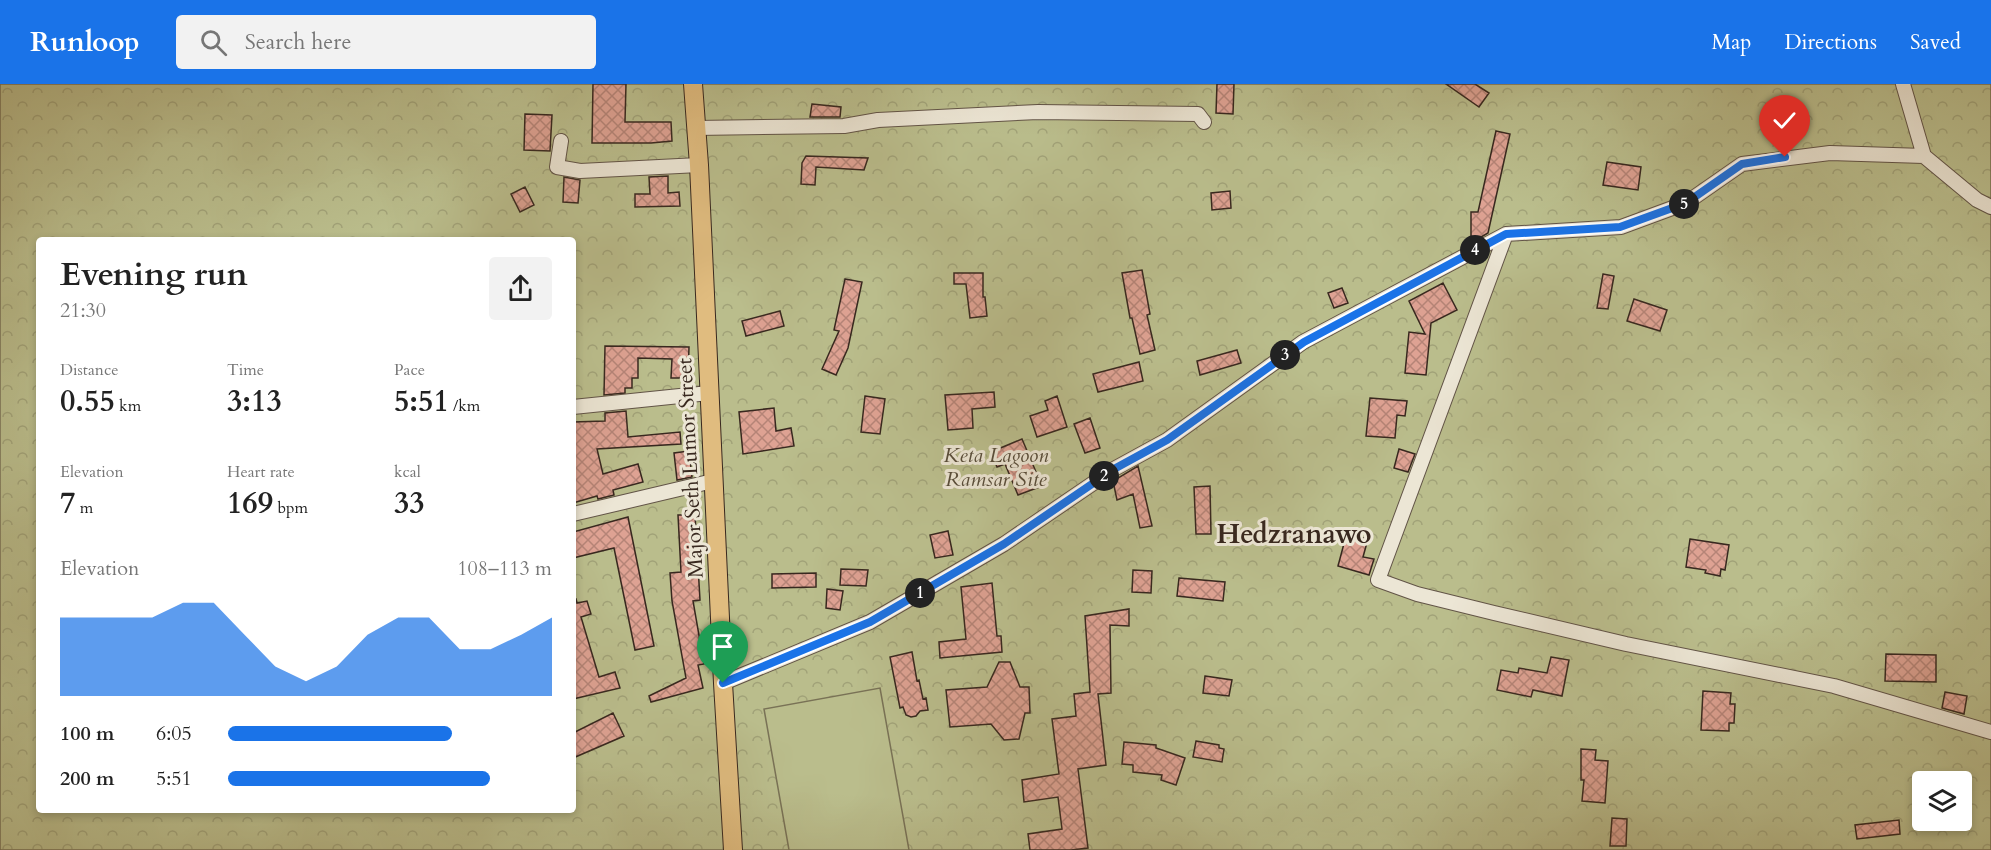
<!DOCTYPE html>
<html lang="en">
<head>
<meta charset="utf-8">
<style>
	body { margin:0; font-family:Cardo,serif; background:#f2f2f2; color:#222; height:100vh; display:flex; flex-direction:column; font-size:22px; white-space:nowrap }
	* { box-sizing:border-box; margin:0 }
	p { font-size:20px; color:#767676 }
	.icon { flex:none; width:33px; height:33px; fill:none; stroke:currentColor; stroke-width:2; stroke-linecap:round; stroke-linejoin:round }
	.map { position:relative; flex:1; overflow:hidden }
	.details { position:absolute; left:36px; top:153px; width:540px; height:576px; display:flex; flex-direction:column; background:#fff; border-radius:6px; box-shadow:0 3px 9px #0003 }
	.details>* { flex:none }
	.controls { position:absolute; left:1912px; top:687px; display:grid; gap:12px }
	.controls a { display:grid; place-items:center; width:60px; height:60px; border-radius:6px; background:#fff; box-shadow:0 3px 9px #0003; font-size:30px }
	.pin { position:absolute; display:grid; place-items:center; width:51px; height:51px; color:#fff; margin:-62px -26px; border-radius:50% 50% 50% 0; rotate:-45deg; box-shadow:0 0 6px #0007 }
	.pin .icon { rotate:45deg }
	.km { position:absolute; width:30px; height:30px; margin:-15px; border-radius:50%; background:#222; color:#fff; font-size:16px; line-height:30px; text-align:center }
	.round { display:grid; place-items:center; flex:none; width:63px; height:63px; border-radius:6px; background:#f2f2f2 }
	.summary { display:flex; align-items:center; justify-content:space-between; height:102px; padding:0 24px }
	h1 { font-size:33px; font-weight:700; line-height:45px }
	.figures { display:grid; grid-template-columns:repeat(3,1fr); gap:9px; height:102px; padding:6px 24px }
	.figures div { display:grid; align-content:center }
	.figures b { font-size:30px; font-weight:700 }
	.figures small { font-size:16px; font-weight:400 }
	.figures p { font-size:16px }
	.chart { height:168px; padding:12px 24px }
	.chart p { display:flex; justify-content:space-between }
	.chart svg { width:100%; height:108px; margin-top:6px; fill:#1a73e8; opacity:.7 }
	ul { padding:0 24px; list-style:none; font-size:20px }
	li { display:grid; grid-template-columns:96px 72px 1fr; align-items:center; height:45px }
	li i { height:15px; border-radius:8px; background:#1a73e8 }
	header { display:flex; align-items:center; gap:36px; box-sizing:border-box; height:84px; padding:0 30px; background:#1a73e8; color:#fff }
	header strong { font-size:28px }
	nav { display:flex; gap:33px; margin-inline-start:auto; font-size:21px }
	.search { width:420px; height:54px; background:#f2f2f2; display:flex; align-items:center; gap:15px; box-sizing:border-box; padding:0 21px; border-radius:6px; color:#767676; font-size:22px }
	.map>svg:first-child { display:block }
	.park { fill:url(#park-crowns); stroke:#797256; stroke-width:1.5; fill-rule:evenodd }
	.garden { fill:#babd8c; stroke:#797256; stroke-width:1.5 }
	.building { fill:url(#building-cross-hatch); stroke:#38281f; stroke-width:1.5 }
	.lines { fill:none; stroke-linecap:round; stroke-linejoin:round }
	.minor-casing { stroke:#625447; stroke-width:16 }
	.major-casing { stroke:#38281f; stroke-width:20 }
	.minor { stroke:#ece6d5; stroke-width:14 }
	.major { stroke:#e0bc7f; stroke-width:18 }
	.route-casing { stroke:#fff; stroke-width:12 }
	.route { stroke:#1a73e8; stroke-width:8 }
	.labels { text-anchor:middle; stroke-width:6; stroke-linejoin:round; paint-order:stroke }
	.park-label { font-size:21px; font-style:italic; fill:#584d3a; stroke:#ece6d5 }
	.street-label { font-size:21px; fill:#38281f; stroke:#ece6d5 }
	.district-label { font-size:27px; font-weight:bold; fill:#38281f; stroke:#ece6d5 }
</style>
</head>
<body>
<header>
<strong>Runloop</strong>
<div class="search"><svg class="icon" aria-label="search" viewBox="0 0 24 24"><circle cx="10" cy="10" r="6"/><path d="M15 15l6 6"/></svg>Search here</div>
<nav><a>Map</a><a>Directions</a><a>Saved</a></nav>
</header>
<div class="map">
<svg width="1991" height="766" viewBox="0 0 1991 766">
	<defs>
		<pattern id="park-crowns" width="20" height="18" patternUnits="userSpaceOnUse" patternTransform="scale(1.5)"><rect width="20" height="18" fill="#babd8c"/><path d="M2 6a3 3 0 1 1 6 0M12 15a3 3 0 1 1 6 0" fill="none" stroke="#a1a278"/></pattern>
		<pattern id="building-cross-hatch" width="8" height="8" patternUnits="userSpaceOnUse" patternTransform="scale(1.5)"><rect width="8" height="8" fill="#dea293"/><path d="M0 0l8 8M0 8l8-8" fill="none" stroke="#b58477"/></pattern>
	</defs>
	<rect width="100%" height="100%" fill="#e1d9be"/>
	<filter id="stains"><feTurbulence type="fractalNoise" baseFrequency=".00333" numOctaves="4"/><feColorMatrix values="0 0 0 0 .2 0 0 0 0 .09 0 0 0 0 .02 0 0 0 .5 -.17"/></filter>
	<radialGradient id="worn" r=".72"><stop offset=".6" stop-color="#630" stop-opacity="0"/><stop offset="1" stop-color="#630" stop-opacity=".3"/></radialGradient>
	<path class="park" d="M0 0H1991V766H0ZM39 156H573V726H39ZM1923 698H1962V736H1923Z"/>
	<path class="garden" d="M880 604 909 766H789L764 625Z"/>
	<path class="building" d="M593 0H626L625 38H671L672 57 651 59H592Z
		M1217 0H1234L1233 30 1216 29Z
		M1446 0H1475L1489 9 1479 23Z
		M812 20 841 23 840 33H810Z
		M525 30 552 31 550 67 524 66Z
		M1496 47 1510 50 1488 149 1471 159V128H1478Z
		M806 72 868 74 864 86 816 83 815 101 801 100 802 79Z
		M1607 78 1641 83 1638 106 1603 101Z
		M668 92V109L679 108 680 122 635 123V110H650L649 93Z
		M564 93 580 96 578 119 563 118Z
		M525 103 534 121 520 128 511 110Z
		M1230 107 1231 124 1212 126 1211 109Z
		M1142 186 1150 230 1147 231 1155 266 1140 270 1132 234H1130L1122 189Z
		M954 189H983V213H985L987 232 970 234 966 200H954Z
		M1603 190 1614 192 1608 225 1597 224Z
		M845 195 862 198 848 264 836 291 822 285 839 247 834 246Z
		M1443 199 1457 226 1431 239 1426 291 1405 289 1409 248 1425 250 1409 217Z
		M1342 204 1348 219 1334 224 1328 209Z
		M1634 215 1667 226 1660 247 1627 237Z
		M780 227 784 242 746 252 742 237Z
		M605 262 689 263 688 294H671L672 275 638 274V294H632V304H625V309L604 311Z
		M1237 266 1241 279 1200 291 1197 277Z
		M1139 278 1143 297 1098 308 1093 290Z
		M994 308 995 323 972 325 973 344 948 346 945 311Z
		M865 312 885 315 880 350 861 348Z
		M1057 312 1067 343 1037 353 1030 332 1048 326 1045 317Z
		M1370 314 1407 317 1405 332 1397 331 1395 354 1366 352Z
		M774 324 776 347 791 344 794 362 743 370 739 328Z
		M626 327 628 353 680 348 681 360 597 365 603 390 638 380 643 398 613 406 614 411 598 415 597 412 573 419V338L605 337V329Z
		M1090 334 1100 364 1085 369 1074 340Z
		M1022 355 1042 402 1018 411 1005 380 997 383 991 368Z
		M1399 365 1415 370 1408 388 1394 384Z
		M689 367 692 393 677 396 674 369Z
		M1138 382 1152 442 1140 444 1133 410 1117 416 1113 397Z
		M1210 402 1211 450H1196L1194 403Z
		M678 431H695L700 516 693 517 704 580 698 581 703 604 651 618 649 612 686 594 672 517 670 489 681 488Z
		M628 433 654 562 635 566 614 464 573 474V448Z
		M948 447 953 471 935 474 930 451Z
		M1354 451 1368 455 1363 473 1374 475 1369 491 1338 482 1346 452 1353 454Z
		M1690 455 1729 461 1725 486 1721 485 1720 492 1705 489 1706 486 1686 483Z
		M841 485 868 486 866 502 840 501Z
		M1133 486 1152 487 1151 509 1132 508Z
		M816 489V503L772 504V490Z
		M1179 494 1225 498 1223 517 1177 512Z
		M992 499 997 552H1001L1002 568 940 574 939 558 966 555 961 503Z
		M827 505 843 507 840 526 826 524Z
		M576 515 577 519 587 517 591 530 581 533 599 593 615 588 620 604 573 615V516Z
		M1129 525V542L1110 541 1111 609 1098 610 1106 681 1078 685 1088 764 1071 766H1030L1028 750 1062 745 1058 713 1024 718 1022 696 1059 690 1052 635 1076 632 1074 610 1090 608 1085 532Z
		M912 568 917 597 919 596 923 615 926 614 928 626 920 627 916 632 911 633 906 631 903 623 900 624 890 573Z
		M1886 570 1936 571V598L1885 597Z
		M1551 573 1569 576 1562 612 1533 606 1531 613 1497 606 1501 586 1518 589 1519 584 1547 589Z
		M999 578H1010L1020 603H1029L1030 629H1025L1019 655 1004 656 991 640 950 643 946 606 987 603Z
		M1205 592 1232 596 1229 612 1203 609Z
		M1703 607 1731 609 1730 620H1735L1734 639H1729V647L1701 646Z
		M1945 608 1967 612 1964 630 1942 624Z
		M613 629 624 652 573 674V649Z
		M1196 657 1219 661V664L1224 665 1222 678 1193 673Z
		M1124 658 1156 661V664L1185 674 1176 701 1161 696 1162 691 1133 688V681L1122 680Z
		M1581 665 1596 666 1595 676 1608 677 1605 719 1582 717 1584 696H1581Z
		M1612 734 1627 735 1626 762H1610Z
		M1899 736 1900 750 1857 755 1855 741Z"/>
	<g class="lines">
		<defs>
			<path id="minor" d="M1903 0 1924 72 1977 116 1991 123
				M695 44 844 42 878 36 1038 28 1198 30 1204 38
				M561 57 557 83 580 87 699 81
				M1506 150 1378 496 1417 510 1494 529 1626 560 1834 602 1991 648
				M573 323 709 309
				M573 430 713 397
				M723 599 870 538 1004 460 1114 385 1167 356 1303 258 1506 150 1621 143 1686 119 1742 80 1830 69 1924 72"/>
			<path id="major" d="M693 0 699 81 723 599 733 766"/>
		</defs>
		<use href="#minor" class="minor-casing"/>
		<use href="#major" class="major-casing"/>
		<use href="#minor" class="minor"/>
		<use href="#major" class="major"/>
	</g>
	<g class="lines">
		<defs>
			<path id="route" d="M723 599 870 538 1004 460 1114 385 1167 356 1304 258 1506 150 1620 143 1686 119 1742 80 1785 73"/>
		</defs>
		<use href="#route" class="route-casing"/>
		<use href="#route" class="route"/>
	</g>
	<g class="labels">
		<g class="park-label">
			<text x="996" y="378">Keta Lagoon<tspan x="996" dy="24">Ramsar Site</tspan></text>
		</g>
		<g class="street-label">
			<text transform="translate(690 384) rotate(-93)" y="7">Major Seth Lumor Street</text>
		</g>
		<g class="district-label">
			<text x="1294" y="459">Hedzranawo</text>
		</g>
	</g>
	<rect width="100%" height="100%" filter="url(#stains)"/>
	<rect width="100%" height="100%" fill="url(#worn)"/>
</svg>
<div class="controls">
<a><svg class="icon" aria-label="layers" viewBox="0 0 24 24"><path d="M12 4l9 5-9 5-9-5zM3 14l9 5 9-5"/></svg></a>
</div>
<div class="pin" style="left:723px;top:599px;background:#1e9e55"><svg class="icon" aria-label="arrive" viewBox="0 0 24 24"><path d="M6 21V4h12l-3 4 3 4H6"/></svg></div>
<div class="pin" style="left:1785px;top:73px;background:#d93025"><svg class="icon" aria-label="check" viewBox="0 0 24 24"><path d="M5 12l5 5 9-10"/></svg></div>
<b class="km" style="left:920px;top:509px">1</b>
<b class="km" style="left:1104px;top:392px">2</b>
<b class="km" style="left:1285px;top:271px">3</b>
<b class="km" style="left:1475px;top:166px">4</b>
<b class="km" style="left:1684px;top:120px">5</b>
<section class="details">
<div class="summary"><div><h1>Evening run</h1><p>21:30</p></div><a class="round"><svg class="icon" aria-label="share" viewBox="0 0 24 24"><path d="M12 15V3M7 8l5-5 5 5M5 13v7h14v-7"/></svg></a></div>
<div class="figures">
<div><p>Distance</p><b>0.55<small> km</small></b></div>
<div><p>Time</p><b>3:13</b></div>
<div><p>Pace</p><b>5:51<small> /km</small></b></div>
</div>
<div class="figures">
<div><p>Elevation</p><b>7<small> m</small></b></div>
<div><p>Heart rate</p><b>169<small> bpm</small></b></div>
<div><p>kcal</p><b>33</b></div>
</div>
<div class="chart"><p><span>Elevation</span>108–113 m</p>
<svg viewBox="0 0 160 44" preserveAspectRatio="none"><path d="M0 44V12L10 12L20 12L30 12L40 6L50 6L60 19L70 32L80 38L90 32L100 19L110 12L120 12L130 25L140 25L150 19L160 12V44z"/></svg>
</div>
<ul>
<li><b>100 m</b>6:05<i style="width:69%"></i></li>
<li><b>200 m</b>5:51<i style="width:81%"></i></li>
</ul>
</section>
</div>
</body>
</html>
